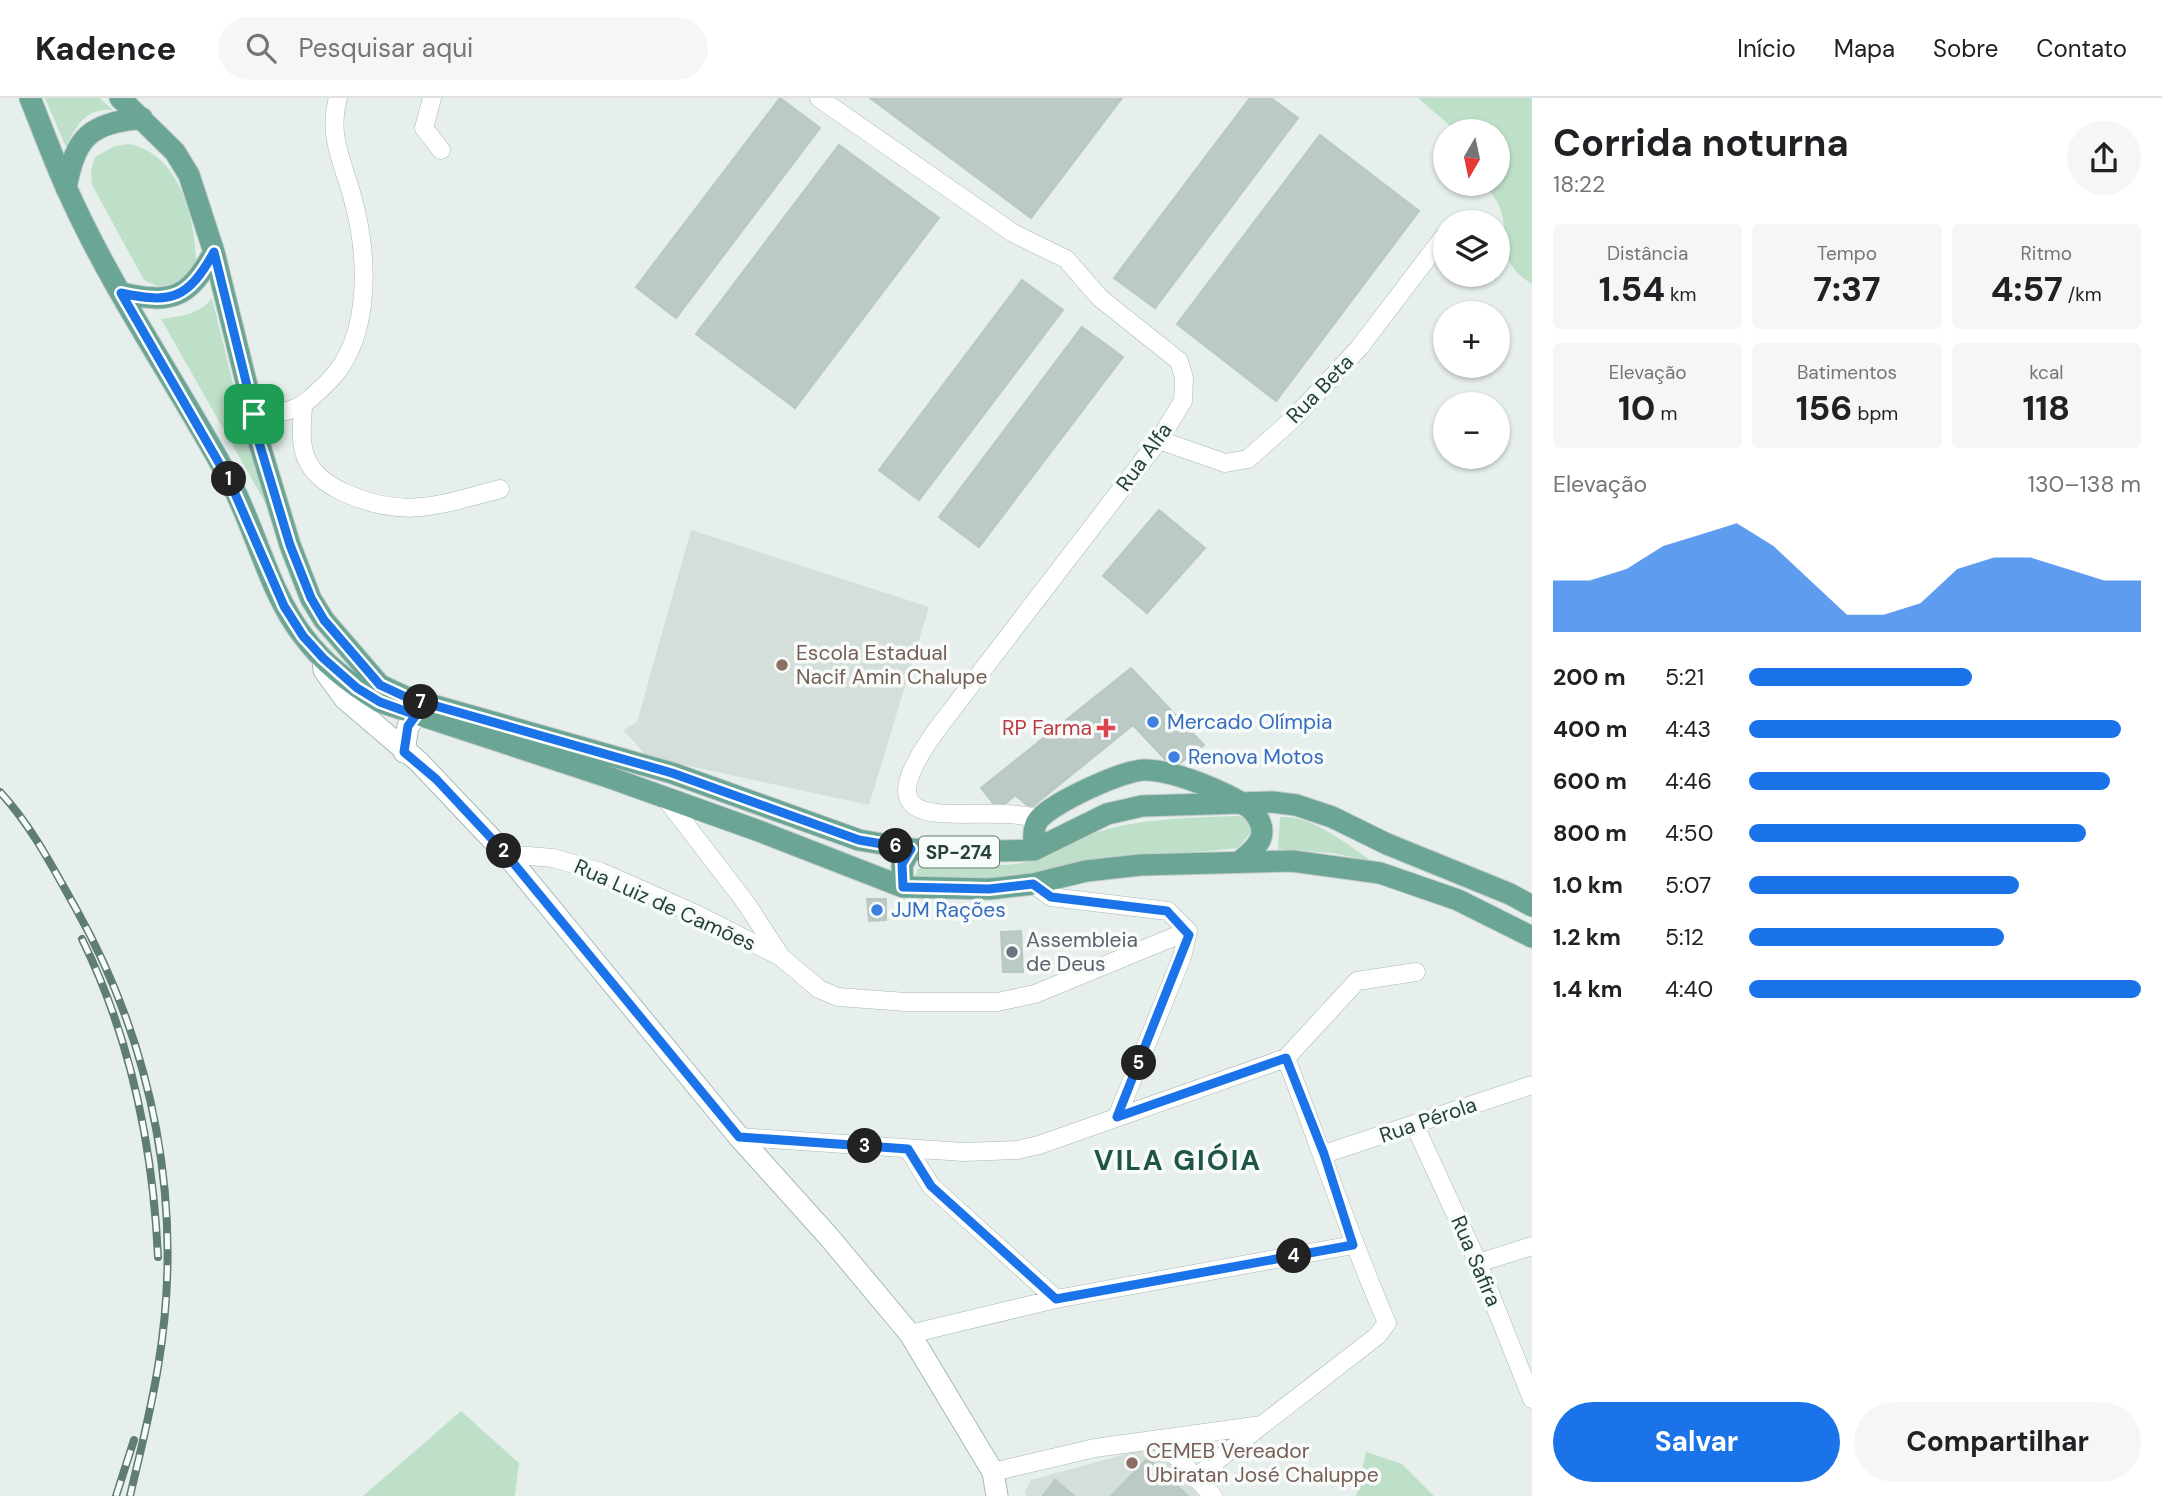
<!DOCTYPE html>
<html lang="pt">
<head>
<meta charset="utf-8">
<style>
	body { margin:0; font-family:"DM Sans",sans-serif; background:#f6f6f6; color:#202124; height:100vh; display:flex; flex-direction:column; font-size:26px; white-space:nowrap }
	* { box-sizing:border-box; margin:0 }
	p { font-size:23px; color:#757577 }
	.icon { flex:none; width:38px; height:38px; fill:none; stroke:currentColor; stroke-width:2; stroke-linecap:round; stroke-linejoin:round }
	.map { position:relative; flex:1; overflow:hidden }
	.side { display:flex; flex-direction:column; background:#fff; width:630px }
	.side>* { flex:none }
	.needle { width:46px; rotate:189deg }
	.fabs { position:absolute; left:1433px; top:21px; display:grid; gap:14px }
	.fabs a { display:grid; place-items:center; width:77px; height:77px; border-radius:50%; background:#fff; box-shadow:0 2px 5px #0004; font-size:35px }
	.pin { position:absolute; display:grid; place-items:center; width:60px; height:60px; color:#fff; margin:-30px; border-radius:14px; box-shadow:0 4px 10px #0006 }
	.km { position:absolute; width:35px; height:35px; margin:-18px; border-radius:50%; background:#222; color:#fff; font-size:19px; line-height:35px; text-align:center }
	.round { display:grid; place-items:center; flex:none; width:74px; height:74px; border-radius:37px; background:#f6f6f6 }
	.overview { display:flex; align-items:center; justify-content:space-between; height:119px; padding:0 21px }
	h1 { font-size:38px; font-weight:700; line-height:52px }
	.figures { display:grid; grid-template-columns:repeat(3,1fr); gap:10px; height:119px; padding:7px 21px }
	.figures div { display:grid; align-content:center; border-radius:7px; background:#f6f6f6; text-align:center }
	.figures b { font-size:35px; font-weight:700 }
	.figures small { font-size:19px; font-weight:400 }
	.figures p { font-size:19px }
	.chart { height:196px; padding:14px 21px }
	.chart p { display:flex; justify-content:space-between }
	.chart svg { width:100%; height:126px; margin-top:7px; fill:#1a73e8; opacity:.7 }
	.action { display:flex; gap:14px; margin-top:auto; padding:14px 21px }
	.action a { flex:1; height:80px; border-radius:42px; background:#1a73e8; color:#fff; font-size:28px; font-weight:700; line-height:80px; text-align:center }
	.action a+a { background:#f6f6f6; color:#202124 }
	ul { padding:0 21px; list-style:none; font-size:23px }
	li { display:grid; grid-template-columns:112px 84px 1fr; align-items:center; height:52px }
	li i { height:18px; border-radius:9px; background:#1a73e8 }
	header { display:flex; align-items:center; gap:42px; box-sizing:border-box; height:98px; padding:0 35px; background:#fff; border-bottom:2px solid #e0e0e0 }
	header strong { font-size:33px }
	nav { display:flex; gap:38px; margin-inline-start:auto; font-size:24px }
	.search { width:490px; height:63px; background:#f6f6f6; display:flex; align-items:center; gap:18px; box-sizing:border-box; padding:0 24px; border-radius:38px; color:#757577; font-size:26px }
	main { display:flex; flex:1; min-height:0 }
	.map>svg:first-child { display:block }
	.built { fill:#d4dfda }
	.green { fill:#bfe0c8 }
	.building { fill:#bbcac4; stroke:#b8c9c2; stroke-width:2 }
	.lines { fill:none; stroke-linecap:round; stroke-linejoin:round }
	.minor-casing { stroke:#a8b8b2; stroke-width:19 }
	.secondary-casing { stroke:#a4bbb3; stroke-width:23 }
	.primary-casing { stroke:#c2cac8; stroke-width:23 }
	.minor { stroke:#fff; stroke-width:18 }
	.secondary { stroke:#fff; stroke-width:21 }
	.primary { stroke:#6aa596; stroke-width:21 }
	.rail-casing { stroke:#5f7d75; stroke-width:8 }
	.rail { stroke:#f7fbf9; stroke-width:5; stroke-dasharray:16; stroke-linecap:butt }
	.route-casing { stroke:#fff; stroke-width:14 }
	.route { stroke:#1a73e8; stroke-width:9 }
	.education-dot { fill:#8d6e63; stroke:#f7fbf9; stroke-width:2.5 }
	.shop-dot { fill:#3f7fe0; stroke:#f7fbf9; stroke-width:2.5 }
	.health-dot { fill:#e0444e; stroke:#f7fbf9; stroke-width:2.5 }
	.worship-dot { fill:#6b7280; stroke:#f7fbf9; stroke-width:2.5 }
	.labels { text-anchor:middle; stroke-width:7; stroke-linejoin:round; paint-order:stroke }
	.shield { fill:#f7fbf9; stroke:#637a73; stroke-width:2 }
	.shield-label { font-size:19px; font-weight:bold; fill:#24423a }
	.street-label { font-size:21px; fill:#24423a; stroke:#f7fbf9 }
	.education-label { font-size:21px; fill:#785e54; stroke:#f7fbf9; text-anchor:start }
	.shop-label { font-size:21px; fill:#366cbe; stroke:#f7fbf9; text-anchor:start }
	.health-label { font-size:21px; fill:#be3a42; stroke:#f7fbf9; text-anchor:end }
	.worship-label { font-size:21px; fill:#5b616d; stroke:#f7fbf9; text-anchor:start }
	.district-label { font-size:28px; font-weight:bold; letter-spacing:2px; fill:#1f5548; stroke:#f7fbf9 }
</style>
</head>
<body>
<header>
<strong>Kadence</strong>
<div class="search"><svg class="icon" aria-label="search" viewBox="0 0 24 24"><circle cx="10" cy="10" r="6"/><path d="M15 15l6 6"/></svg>Pesquisar aqui</div>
<nav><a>Início</a><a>Mapa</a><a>Sobre</a><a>Contato</a></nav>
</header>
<main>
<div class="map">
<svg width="1532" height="1398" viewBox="0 0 1532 1398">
	<rect width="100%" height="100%" fill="#e6efeb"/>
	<path class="built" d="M691 432 929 509 869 707 648 659 623 632 637 624Z
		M1155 1348 1199 1398H1026L1025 1394 1031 1382Z"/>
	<path class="green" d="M45 0H99L113 12C85 10 77 27 66 49Z
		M1418 0H1532V186C1490 160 1514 137 1497 104 1494 98 1489 92 1485 86H1498V33H1456Z
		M129 46C179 56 195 118 196 163L181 183 162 190 144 182 92 87 91 72 95 59 115 48Z
		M212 200 246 339 267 408 161 221C181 218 199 217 212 200Z
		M1237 718 1245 720 1252 733 1238 750 1076 766 981 787 913 782 918 771 929 766C957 766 987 769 1015 766 1043 763 1063 746 1089 737 1135 720 1189 720 1237 718Z
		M1280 719C1313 717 1346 746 1372 763L1332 755 1278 751Z
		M461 1313 519 1365 515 1398H363Z
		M1366 1354 1402 1366 1434 1398H1356Z"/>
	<path class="building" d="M780 0 820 30 676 220 636 189Z
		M870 0H1122L1031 120Z
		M1250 0H1271L1298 20 1155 210 1114 180Z
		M1320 37 1419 113 1276 303 1177 226Z
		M839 47 939 120 795 310 696 236Z
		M1022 182 1063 212 919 402 879 372Z
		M1082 229 1123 259 979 449 939 419Z
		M1159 412 1205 450 1147 515 1103 478Z
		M1131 570 1204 647 1180 665 1165 661 1133 627 1033 708 1027 707 1015 697 1006 705H993L981 690Z
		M867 801H886V822L869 823Z
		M1021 833 1023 874H1003L1001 834Z
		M1148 1360 1188 1398H1111Z
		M1055 1382 1074 1398H1043Z"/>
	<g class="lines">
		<defs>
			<path id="minor" d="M432 0 424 30 441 52
				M819 0 1013 135 1066 161 1100 200 1179 263 1184 280 1183 303 1159 342 941 626C845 754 977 701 1039 721
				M303 309C302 325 300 342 305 357 311 375 326 386 343 394 404 422 439 407 500 391
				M254 316C297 314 299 312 329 283 374 237 368 152 351 94 341 61 328 34 338 0
				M1159 342 1225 365 1248 361 1294 320 1359 250 1442 141
				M666 701 746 805 781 859 819 891 838 899 906 904H997L1035 896 1188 833
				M506 756 553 760 601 774 696 816 781 859
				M1033 786 1051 799 1168 813 1188 833
				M1117 1019 1182 859 1188 833
				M1415 1028 1478 1165 1532 1301
				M739 1039 964 1054 1017 1052 1039 1047 1286 960 1357 883 1416 874
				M908 1051 931 1088 1056 1201
				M1324 1056 1532 987
				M1478 1165 1532 1148
				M910 1236 1056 1201 1353 1147
				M1160 1341 1213 1398
				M993 1374 1095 1350 1262 1327 1377 1238 1387 1225C1349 1138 1320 1048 1286 960
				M1196 1379 1262 1327"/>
			<path id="secondary" d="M323 560 324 572 345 601 419 664 506 756 739 1039 829 1139 910 1236 993 1374 997 1398
				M404 654 408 628 417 617"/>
			<path id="primary" d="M30 0C42 30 53 60 66 89 111 191 176 283 229 381 256 431 269 495 304 539 324 566 352 587 380 604L608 679 759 733 903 789 989 791 1033 786 1086 773 1140 767 1292 763 1380 775 1458 802 1532 839
				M120 0 175 54 189 77 214 154 254 316 257 338 290 447 311 501 324 522 380 587 408 600 672 675 859 742 911 751 960 754 1034 752 1107 716 1142 708 1272 704 1296 707 1332 719 1387 746 1510 796 1532 808
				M66 90C76 38 89 26 142 20
				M121 195C172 206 188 201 214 154
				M1034 752C1034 742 1032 729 1039 721 1054 704 1125 671 1146 672 1176 673 1227 694 1251 711 1272 734 1260 748 1239 764
				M903 789 902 767 911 751"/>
		</defs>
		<use href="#minor" class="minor-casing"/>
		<use href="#secondary" class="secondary-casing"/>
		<use href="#primary" class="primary-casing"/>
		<use href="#minor" class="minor"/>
		<use href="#secondary" class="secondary"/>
		<use href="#primary" class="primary"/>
		<defs>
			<path id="rail" d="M0 694C31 727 53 770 75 809 154 949 185 1109 158 1269 151 1312 140 1355 130 1398
				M82 841C131 941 153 1049 158 1159
				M116 1398 134 1342"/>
		</defs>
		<use href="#rail" class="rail-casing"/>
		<use href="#rail" class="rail"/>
	</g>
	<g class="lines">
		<defs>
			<path id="route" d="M214 154 254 316 257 338 290 447 311 500 324 522 380 587 408 600 672 675 859 742 911 751 902 766 903 789 989 791 1033 786 1051 799 1167 813 1189 837 1117 1019 1286 960 1324 1056 1353 1147 1056 1201 931 1088 908 1051 739 1039 506 756 436 681 404 654 408 628 416 617 380 604 357 590 323 560 303 538 284 508 230 384 121 195C172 206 188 201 214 154Z"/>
		</defs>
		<use href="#route" class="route-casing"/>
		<use href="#route" class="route"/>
	</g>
	<g class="education-dot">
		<circle cx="782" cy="567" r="7"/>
		<circle cx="1132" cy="1365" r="7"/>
	</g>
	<g class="shop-dot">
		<circle cx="1153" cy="624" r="7"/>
		<circle cx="1174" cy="659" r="7"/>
		<circle cx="877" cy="812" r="7"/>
	</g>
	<path class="health-dot" d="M1102.5 619.5h7v7h7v7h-7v7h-7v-7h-7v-7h7z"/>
	<circle class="worship-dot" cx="1012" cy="854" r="7"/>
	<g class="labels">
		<rect class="shield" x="919" y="738.5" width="80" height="31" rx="5"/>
		<g class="shield-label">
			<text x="959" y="761">SP-274</text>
		</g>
		<g class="street-label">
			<text transform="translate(1320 291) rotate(-46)" y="7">Rua Beta</text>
			<text transform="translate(1144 359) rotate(-54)" y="7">Rua Alfa</text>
			<text transform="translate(665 807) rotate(24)" y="7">Rua Luiz de Camões</text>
			<text transform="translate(1428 1022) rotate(-19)" y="7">Rua Pérola</text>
			<text transform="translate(1476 1163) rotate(67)" y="7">Rua Safira</text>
		</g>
		<g class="education-label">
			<text x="796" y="562">Escola Estadual<tspan x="796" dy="24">Nacif Amin Chalupe</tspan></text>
			<text x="1146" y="1360">CEMEB Vereador<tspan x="1146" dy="24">Ubiratan José Chaluppe</tspan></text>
		</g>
		<g class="shop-label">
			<text x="1167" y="631">Mercado Olímpia</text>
			<text x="1188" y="666">Renova Motos</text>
			<text x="891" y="819">JJM Rações</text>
		</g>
		<g class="health-label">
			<text x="1092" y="637">RP Farma</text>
		</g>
		<g class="worship-label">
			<text x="1026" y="849">Assembleia<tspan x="1026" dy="24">de Deus</tspan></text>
		</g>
		<g class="district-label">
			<text x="1178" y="1072">VILA GIÓIA</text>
		</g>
	</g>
</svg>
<div class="fabs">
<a><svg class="needle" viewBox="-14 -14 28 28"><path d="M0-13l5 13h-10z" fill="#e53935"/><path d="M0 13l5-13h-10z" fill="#757577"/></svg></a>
<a><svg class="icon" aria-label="layers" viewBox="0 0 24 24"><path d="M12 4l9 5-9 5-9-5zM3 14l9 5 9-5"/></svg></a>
<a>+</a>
<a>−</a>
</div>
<div class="pin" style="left:254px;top:316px;background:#1e9e55"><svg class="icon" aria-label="arrive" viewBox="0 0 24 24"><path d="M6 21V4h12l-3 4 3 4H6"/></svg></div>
<b class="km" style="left:229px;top:381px">1</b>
<b class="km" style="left:504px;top:753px">2</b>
<b class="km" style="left:865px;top:1048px">3</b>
<b class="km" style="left:1294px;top:1158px">4</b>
<b class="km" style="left:1139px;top:965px">5</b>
<b class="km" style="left:896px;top:748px">6</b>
<b class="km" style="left:421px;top:604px">7</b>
</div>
<section class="side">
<div class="overview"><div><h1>Corrida noturna</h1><p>18:22</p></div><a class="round"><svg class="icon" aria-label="share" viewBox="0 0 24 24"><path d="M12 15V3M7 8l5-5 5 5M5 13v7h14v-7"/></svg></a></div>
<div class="figures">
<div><p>Distância</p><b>1.54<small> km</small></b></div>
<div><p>Tempo</p><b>7:37</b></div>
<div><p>Ritmo</p><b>4:57<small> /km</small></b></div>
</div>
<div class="figures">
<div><p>Elevação</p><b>10<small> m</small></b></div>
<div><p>Batimentos</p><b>156<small> bpm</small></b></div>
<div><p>kcal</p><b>118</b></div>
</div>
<div class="chart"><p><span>Elevação</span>130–138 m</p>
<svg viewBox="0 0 160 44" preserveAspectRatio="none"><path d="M0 44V26L10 26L20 22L30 14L40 10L50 6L60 14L70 26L80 38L90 38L100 34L110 22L120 18L130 18L140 22L150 26L160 26V44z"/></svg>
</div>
<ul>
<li><b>200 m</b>5:21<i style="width:57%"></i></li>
<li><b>400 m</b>4:43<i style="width:95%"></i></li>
<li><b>600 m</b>4:46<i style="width:92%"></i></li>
<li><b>800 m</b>4:50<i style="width:86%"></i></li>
<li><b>1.0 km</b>5:07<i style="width:69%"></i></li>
<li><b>1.2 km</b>5:12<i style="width:65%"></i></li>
<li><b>1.4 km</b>4:40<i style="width:100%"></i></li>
</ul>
<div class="action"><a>Salvar</a><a>Compartilhar</a></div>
</section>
</main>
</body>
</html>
